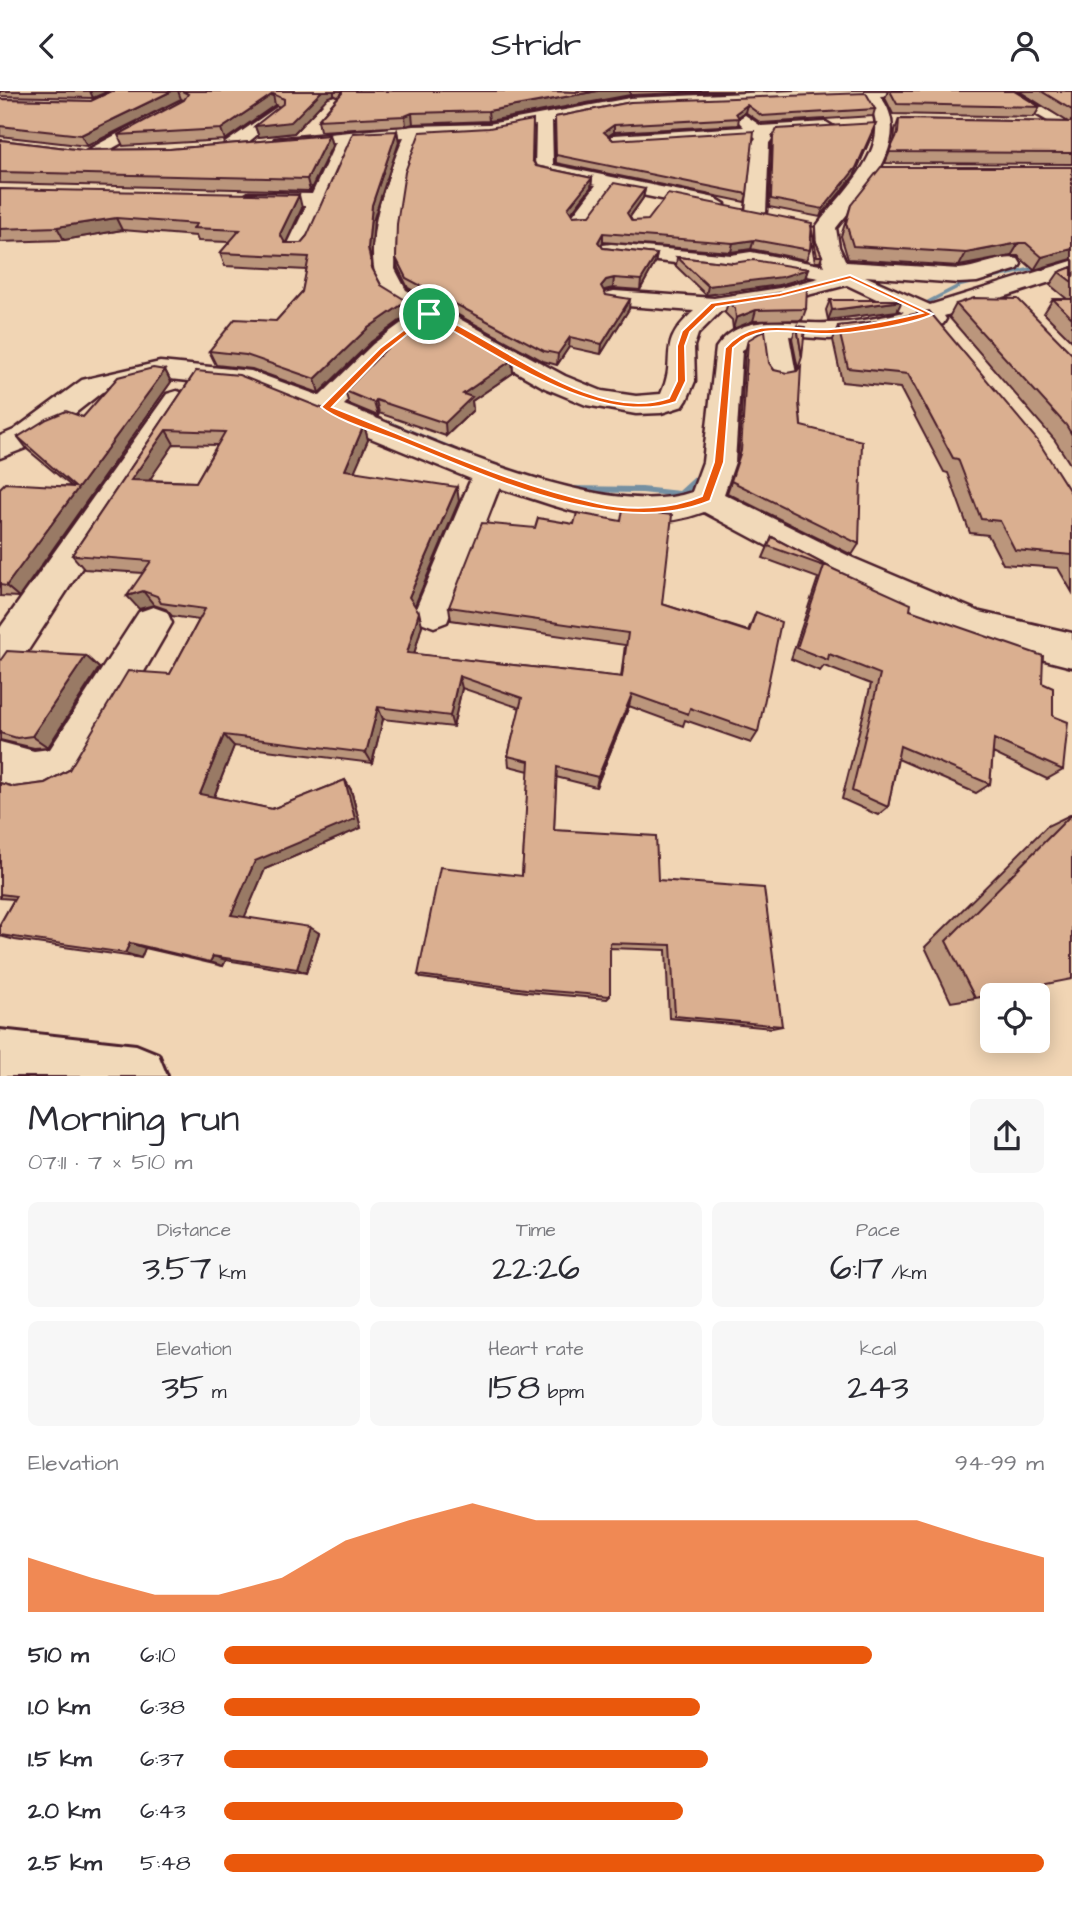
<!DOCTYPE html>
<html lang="en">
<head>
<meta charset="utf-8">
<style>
	body { margin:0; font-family:"Architects Daughter",sans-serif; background:#f7f7f7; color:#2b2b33; height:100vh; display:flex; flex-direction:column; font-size:26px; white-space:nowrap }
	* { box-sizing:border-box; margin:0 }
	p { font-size:23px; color:#7c7c81 }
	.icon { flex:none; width:38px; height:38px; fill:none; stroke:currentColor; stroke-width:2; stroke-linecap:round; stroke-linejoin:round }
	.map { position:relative; height:985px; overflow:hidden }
	.drawer { display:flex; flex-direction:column; background:#fff; flex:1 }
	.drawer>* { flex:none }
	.tools { position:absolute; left:980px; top:892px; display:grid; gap:14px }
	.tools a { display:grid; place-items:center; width:70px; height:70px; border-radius:10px; background:#fff; box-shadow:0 4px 18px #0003; font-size:35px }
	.pin { position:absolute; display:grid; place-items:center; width:60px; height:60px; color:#fff; margin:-30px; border:4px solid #fff; border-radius:50%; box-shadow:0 2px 7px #0007 }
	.round { display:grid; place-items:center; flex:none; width:74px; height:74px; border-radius:10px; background:#f7f7f7 }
	.headline { display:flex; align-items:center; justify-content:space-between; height:119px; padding:0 28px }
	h1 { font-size:38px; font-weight:600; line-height:52px }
	.stats { display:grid; grid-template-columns:repeat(3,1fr); gap:10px; height:119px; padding:7px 28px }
	.stats div { display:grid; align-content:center; border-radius:10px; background:#f7f7f7; text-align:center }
	.stats b { font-size:35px; font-weight:600 }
	.stats small { font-size:19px; font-weight:400 }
	.stats p { font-size:19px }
	.chart { height:196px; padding:14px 28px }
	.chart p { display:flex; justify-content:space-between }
	.chart svg { width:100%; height:126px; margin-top:7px; fill:#ea580c; opacity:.7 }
	ul { padding:0 28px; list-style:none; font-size:23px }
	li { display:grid; grid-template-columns:112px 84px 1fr; align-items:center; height:52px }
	li i { height:18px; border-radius:9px; background:#ea580c }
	header { display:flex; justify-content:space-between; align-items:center; height:91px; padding:0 28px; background:#fff; font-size:32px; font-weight:600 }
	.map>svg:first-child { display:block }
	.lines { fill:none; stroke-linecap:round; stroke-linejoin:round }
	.stream { fill:#7590a2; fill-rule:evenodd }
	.street-casing { stroke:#4a1f2b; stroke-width:5 }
	.secondary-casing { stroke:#4a1f2b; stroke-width:6 }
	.street { fill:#f1d9b9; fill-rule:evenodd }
	.secondary { fill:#f1d9b9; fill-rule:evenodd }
	.wall { fill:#bb967c; stroke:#4a1f2b; stroke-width:2; fill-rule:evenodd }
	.shaded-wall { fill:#997a65; stroke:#4a1f2b; stroke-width:2 }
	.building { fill:#daaf90; stroke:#4a1f2b; stroke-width:2; fill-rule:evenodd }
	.route { fill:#ea580c; stroke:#fff; stroke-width:2; fill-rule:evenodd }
</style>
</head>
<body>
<header><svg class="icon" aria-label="back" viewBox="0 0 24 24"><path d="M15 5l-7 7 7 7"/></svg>Stridr<svg class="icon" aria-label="person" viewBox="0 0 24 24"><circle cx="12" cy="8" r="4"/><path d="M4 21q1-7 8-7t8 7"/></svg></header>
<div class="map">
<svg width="1072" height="985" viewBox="0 0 1072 985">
	<rect width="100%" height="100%" fill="#f1d5b4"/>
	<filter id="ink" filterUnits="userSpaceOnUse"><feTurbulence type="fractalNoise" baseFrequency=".0143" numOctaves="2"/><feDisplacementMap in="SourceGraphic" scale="14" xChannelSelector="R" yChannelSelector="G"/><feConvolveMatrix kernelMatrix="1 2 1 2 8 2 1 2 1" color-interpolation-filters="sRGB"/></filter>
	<g filter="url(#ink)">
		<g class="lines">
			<path class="stream" d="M1057 170 1072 171V175L1057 174 961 196 918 218 913 217 957 194Z
				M381 329H387L454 356 455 358 454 360H448L381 333Z
				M704 379 708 382 707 384 684 405 681 406 642 402 567 401 563 398 567 395 642 396 679 400 701 380Z"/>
			<defs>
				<path id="street" d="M795 0H907L900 4 880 5C915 49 864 102 836 137L839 156 846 171 959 178C978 177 1000 164 1018 168L1021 173 1018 178 977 191 959 192 865 185 930 214 1072 170V184L944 225 946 228 943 233 934 235 923 231 861 244 830 248 789 245 796 283 792 289 782 291 772 289 768 283 764 246 742 259 735 371 724 403 853 467 980 521 1072 542V576L960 547 827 487 704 421C635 447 565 418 499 397L447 531 434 536 421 531 415 520 471 388 246 296 160 287 102 301 36 353 0 367V345L14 339 82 289 160 271 251 280 320 305 373 253 414 223C405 218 392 213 386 206 355 168 387 85 404 46L353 50 308 157 305 162H289L286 157 306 115 249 114 239 108 249 102 312 103 336 51 281 56 275 54 273 51 275 48 414 35 489 33 630 7ZM865 6C901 53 841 100 816 136L817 156 825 175 751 161 731 164 611 153 603 154 600 159 603 164 611 165 731 178 751 175 819 187 780 197 714 207 614 200 606 202 602 207 606 212 614 214 694 220C654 256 679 265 661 303L636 305 602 300 565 285 406 199 395 178 396 142 404 89 420 45 489 43 536 34 535 78 538 82 596 94 570 128 573 132C592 137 603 111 613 98L715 119 725 113 715 107 553 74 552 31 630 15ZM847 194 904 221C879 227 854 232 828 232 790 234 742 219 716 257L703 371 692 401C605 431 429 348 344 314L391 265 432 233 545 297 586 314 636 323 661 322 683 315 687 309 695 290 694 255 698 243 721 220 780 211Z
					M996 0H1013L1072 33V44Z
					M277 16 285 21 282 24 237 60H225L223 56 225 52Z
					M162 19 167 21 170 24 167 27 95 67 89 68 80 63Z
					M745 24 761 35 826 31 834 36 826 41 771 44 773 47 769 52 766 121 756 127 746 121 753 51 756 47 754 45 614 54 606 49 614 44 744 36 737 29Z
					M177 300 187 303 191 309 14 581 0 586V537L167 303Z
					M153 516 167 521 172 532 82 688C51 710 33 704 0 695V651L34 660 50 658 139 521Z"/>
				<path id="secondary" d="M0 939 136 954 158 963 167 985H0Z"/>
			</defs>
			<use href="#street" class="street-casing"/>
			<use href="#secondary" class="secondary-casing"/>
			<use href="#street" class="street"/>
			<use href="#secondary" class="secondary"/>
		</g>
		<path class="wall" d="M0 0H109L93 7 0 5Z
			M112 0H540L576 1 578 0H733L630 4 489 30 413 33 406 35 320 40 318 29 338 6 334 4 328 6 294 42 259 46 255 35 280 16 275 14 225 49 123 55 118 44 184 9 181 8 87 55 0 45V8L91 10Z
			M888 0H1014L1040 16 1034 26 893 23 885 7Z
			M1019 0H1072V73L885 72 894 51 895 39 899 28 1068 31Z
			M631 11 875 18 873 25 761 32 745 21 739 26 738 34 614 41 609 45 613 49 747 103 745 111 556 72 555 26Z
			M874 39 854 85 820 126 769 116 772 53 773 46Z
			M397 40 399 51 374 127 371 170 372 177 381 194 409 223 371 251 319 302 252 278 216 274 209 260 276 230 302 201 307 179 225 175 220 162 230 151 198 150 196 145 122 139 64 149 0 151V98L302 117 286 152H301Z
			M329 44 332 55 310 100 0 92V49L83 59 170 58Z
			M533 69 536 75 592 87 591 96 571 122 573 125 590 124 645 98 643 107 630 126 632 130 811 136 815 149 822 165 820 171H815L811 148 810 159 806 169 751 158 731 161 603 151 601 154 603 157 657 163 655 172 640 199 613 197 604 201 606 204 629 218 601 263 569 256 557 274 543 270 408 197 398 177 396 167Z
			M1072 76V168L1034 179 1018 165H1011L959 175 848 168 841 145 851 114Z
			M677 166 733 172 808 178 805 187 779 194 706 204 676 175Z
			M1072 176V250L1044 222 1053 208H1067L1050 194 1059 181Z
			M830 209 897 220 828 229 826 219Z
			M728 211 806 218 802 229 753 230 733 238 732 229 725 222Z
			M956 213 1072 263V376L1054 348 949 226Z
			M880 230 1072 403V501L1058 477 1003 473 988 444 970 442 948 382 944 381 900 297 842 291 833 249 838 235Z
			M797 235 802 266 798 278 792 248Z
			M748 249 769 272 799 312 801 335 859 453 852 464 727 402 738 371 745 261Z
			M512 269 513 282 472 310 473 319 446 345 379 322 378 325 349 313 345 300Z
			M165 279 171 291 19 506 0 505V397L71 395 28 359 18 346 83 326Z
			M196 280 364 334 368 349 354 380 459 410 415 514 422 534 414 563 621 586 625 554 451 529 449 516 662 513 748 540 756 521 758 641 751 652 685 629 683 635 629 615 596 696 556 686 554 739 658 789 782 935 772 937 669 927 666 859 610 857V905L607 908 527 901 422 887 418 884 522 785 529 680 509 675 508 665 520 617 462 597 453 636 383 628 372 672 234 655 214 706 272 718 345 689 351 699 361 737 265 778 244 826 319 842 306 882 226 869 223 875 145 857 141 867 15 849 0 845V833L14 808 0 807V692L14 696 45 692 69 679 170 583 199 529 172 525 166 518 154 514 139 518 143 482 84 478 72 464ZM174 353 217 354 196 391 149 389Z
			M772 446 910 519 1042 592 1053 625 1063 679 1047 688 993 662 990 693 976 702 898 668 888 716 878 724 842 708 871 593 824 575 820 580 791 568 818 487 763 467Z
			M86 565 99 577 48 656 34 657 0 649V570Z
			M1072 723 975 907 951 911 925 856 1047 735Z"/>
		<path class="shaded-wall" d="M90 0H109L93 7Z
			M172 0H178L181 8 87 55 81 44Z
			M322 0H334V4L328 6 294 42 259 46 255 35Z
			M598 0H630V4L489 30 488 20Z
			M273 3 275 14 225 49 221 38Z
			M747 14 745 21 737 27 736 22Z
			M412 22 413 33 406 35 405 25Z
			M614 34V41L604 48V41Z
			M874 39 854 85 820 126 823 118Z
			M397 40 399 51 374 127 371 170 368 157 372 114Z
			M329 44 332 55 310 100 307 88Z
			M592 87 591 96 568 126V117Z
			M645 98 643 107 626 131 627 122Z
			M299 104 302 117 284 156 280 143Z
			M116 127 122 139 64 149 57 136Z
			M603 142V151L598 160V151Z
			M754 149 751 158 731 161 733 152Z
			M1019 152 1011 165 959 175 966 162Z
			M1072 158V168L1034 179 1042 166Z
			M657 163 655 172 640 199 641 189Z
			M808 178 805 187 779 194 706 204 708 195Z
			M614 187 613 197 605 199 600 205 601 195 606 189Z
			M630 208 629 218 601 263 602 253Z
			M407 210 409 223 371 251 319 302 315 288 368 237Z
			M902 210 897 220 828 229 832 219Z
			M756 219 753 230 733 238 736 227Z
			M570 246 569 256 557 274 558 263Z
			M512 269 513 282 472 310 473 319 446 345 445 332 463 303Z
			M165 279 171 291 19 506 6 495Z
			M376 309 379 322 378 325 374 312Z
			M364 334 368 349 349 393 345 379Z
			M166 339 174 353 140 403 131 389Z
			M457 396 459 410 413 519 409 506Z
			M143 500 154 514 139 518 127 505Z
			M419 521 422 534 411 574 407 562Z
			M86 565 99 577 48 656 32 645Z
			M459 585 462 597 453 636 450 625Z
			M632 603 629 615 596 696 598 686Z
			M378 616 383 628 372 672 366 662Z
			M224 644 234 655 211 713 200 703Z
			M345 689 351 699 361 737 265 778 243 830 231 824 255 770Z
			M310 836 319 842 306 882 297 878Z
			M130 852 145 857 141 867 125 862Z
			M213 865 226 869 223 875 210 871Z"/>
		<path class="building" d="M112 0H172L81 44 0 35V8L91 10Z
			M182 0H322L291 31 255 35 284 12V8L273 3 221 38 118 44 184 9 188 3Z
			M342 0H540L576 1 578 0H598L488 20 412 22 405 25 318 29 342 2Z
			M890 0H1014L1040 16 897 13Z
			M1041 0H1072V19Z
			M866 2 875 18 762 25 747 14 736 22 739 27 614 34 604 41 613 49 754 40 747 103 556 64 555 26 631 11Z
			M899 28 1070 31 1072 29V62L889 61 898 42Z
			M533 29 532 69 536 75 592 87 568 117 573 125 590 124 614 92 645 98 627 122 632 130 648 129 668 103 812 132 810 159 754 149 733 152 603 142 598 151 603 157 657 163 641 189 614 187 606 189 601 195 606 204 630 208 602 253 570 246 558 263 544 260 406 187 396 167 397 133 405 81 420 41 489 37Z
			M876 32 856 77 823 118 771 108 773 46 777 38Z
			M397 40 372 114 368 157 372 177 381 194 407 210 368 237 315 288 246 264 209 260 235 228 276 230 302 201 309 166 220 162 240 139 193 137 197 133 116 127 57 136 0 138V98L299 104 280 143 285 152H301L307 145 353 42Z
			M329 44 307 88 0 81V49L83 59 170 58Z
			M881 76H1072V158L1042 166 1026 152H1019L966 162 853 155 846 132 851 114Z
			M811 135 815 136V149L822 165H817Z
			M677 166 733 172 753 169 808 178 782 186 708 195Z
			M1072 176V191L1059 181Z
			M807 197 806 218 756 219 736 227 735 218 728 211Z
			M974 207 1018 208 1072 263V344L1066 334 956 213Z
			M1053 208H1072V227Z
			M830 209H902V210L832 219Z
			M929 220 1038 350 1071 402 1072 403V464L1015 459 1000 430 981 428 958 368 953 367 908 283 848 277 838 235 880 230Z
			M431 224 512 269 463 303 472 306 445 332 376 309 374 312 345 300 390 254Z
			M797 235 805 236 802 266Z
			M765 239 769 272 774 279 787 282 797 280 801 275 799 312 801 335 862 350 859 453 731 390 741 360 748 249Z
			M153 277 165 279 6 495 0 494V397L5 392 75 396 18 346 47 328 66 320 83 326 118 286Z
			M196 280 239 284 364 334 345 379 457 396 409 506 419 521 407 562 622 586 628 542 449 516 482 432 535 437 538 427 574 433 577 422 621 430 623 418 672 424 662 513 749 541 756 521 781 531 758 641 690 617 688 623 632 603 598 686 557 676 554 739 656 745 658 789 764 797 782 935 675 925 671 854 610 852V905L526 898 418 884 440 776 522 785 529 670 508 665 522 607 459 585 450 625 378 616 366 662 224 644 200 703 272 718 345 689 355 728 255 770 231 824 310 836 297 878 213 865 210 871 130 852 125 862 0 844V833L16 805 0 803V692L14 696 45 692 69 679 128 580 170 583 205 518 161 512 157 505 143 500 127 505 151 470 72 464ZM166 339 225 341 196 391 131 389Z
			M772 446 833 478 911 513 910 519 1043 565 1042 592 1053 597V625L1068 631 1063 679 994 648 990 693 900 655 888 716 852 700 880 583 829 563 828 569 797 557 824 475 768 455Z
			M7 560 86 565 32 645 17 647 0 642V570Z
			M1072 723V888L975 907 946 850Z"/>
	</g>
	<path class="route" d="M850 184 933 223C912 234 851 243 826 243 792 243 760 230 733 257L724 371 710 410C618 448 491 387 404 352 380 342 341 332 321 316L380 257 429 220C497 247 593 334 669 307L677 290V255L682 240 711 212 780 202ZM850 188 922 222C892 229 862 235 831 238 792 241 755 223 725 257L714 371 702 405C671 418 630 420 597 412 505 392 418 350 332 316L385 261 429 226C494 262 600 338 676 311L686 290 685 255 690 241 716 216 780 206Z"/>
</svg>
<div class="tools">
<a><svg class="icon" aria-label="locate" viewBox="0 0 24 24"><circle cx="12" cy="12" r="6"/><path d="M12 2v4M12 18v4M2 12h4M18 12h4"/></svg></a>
</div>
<div class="pin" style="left:429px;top:223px;background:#1e9e55"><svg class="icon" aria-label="arrive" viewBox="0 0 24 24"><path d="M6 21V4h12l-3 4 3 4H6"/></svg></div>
</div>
<section class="drawer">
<div class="headline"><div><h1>Morning run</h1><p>07:11 · 7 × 510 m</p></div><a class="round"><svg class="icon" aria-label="share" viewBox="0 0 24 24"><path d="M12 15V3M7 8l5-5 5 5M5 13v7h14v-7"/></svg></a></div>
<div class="stats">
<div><p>Distance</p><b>3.57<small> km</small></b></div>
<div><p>Time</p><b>22:26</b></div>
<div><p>Pace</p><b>6:17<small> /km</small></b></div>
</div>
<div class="stats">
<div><p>Elevation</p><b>35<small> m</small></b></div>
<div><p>Heart rate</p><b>158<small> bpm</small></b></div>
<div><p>kcal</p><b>243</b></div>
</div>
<div class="chart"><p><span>Elevation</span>94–99 m</p>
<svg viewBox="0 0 160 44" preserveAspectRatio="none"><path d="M0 44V25L10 32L20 38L30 38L40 32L50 19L60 12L70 6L80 12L90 12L100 12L110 12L120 12L130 12L140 12L150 19L160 25V44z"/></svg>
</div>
<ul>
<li><b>510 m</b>6:10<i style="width:79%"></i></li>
<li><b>1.0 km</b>6:38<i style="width:58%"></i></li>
<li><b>1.5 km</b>6:37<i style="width:59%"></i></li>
<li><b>2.0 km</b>6:43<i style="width:56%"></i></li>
<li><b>2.5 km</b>5:48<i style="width:100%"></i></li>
</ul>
</section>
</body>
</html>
